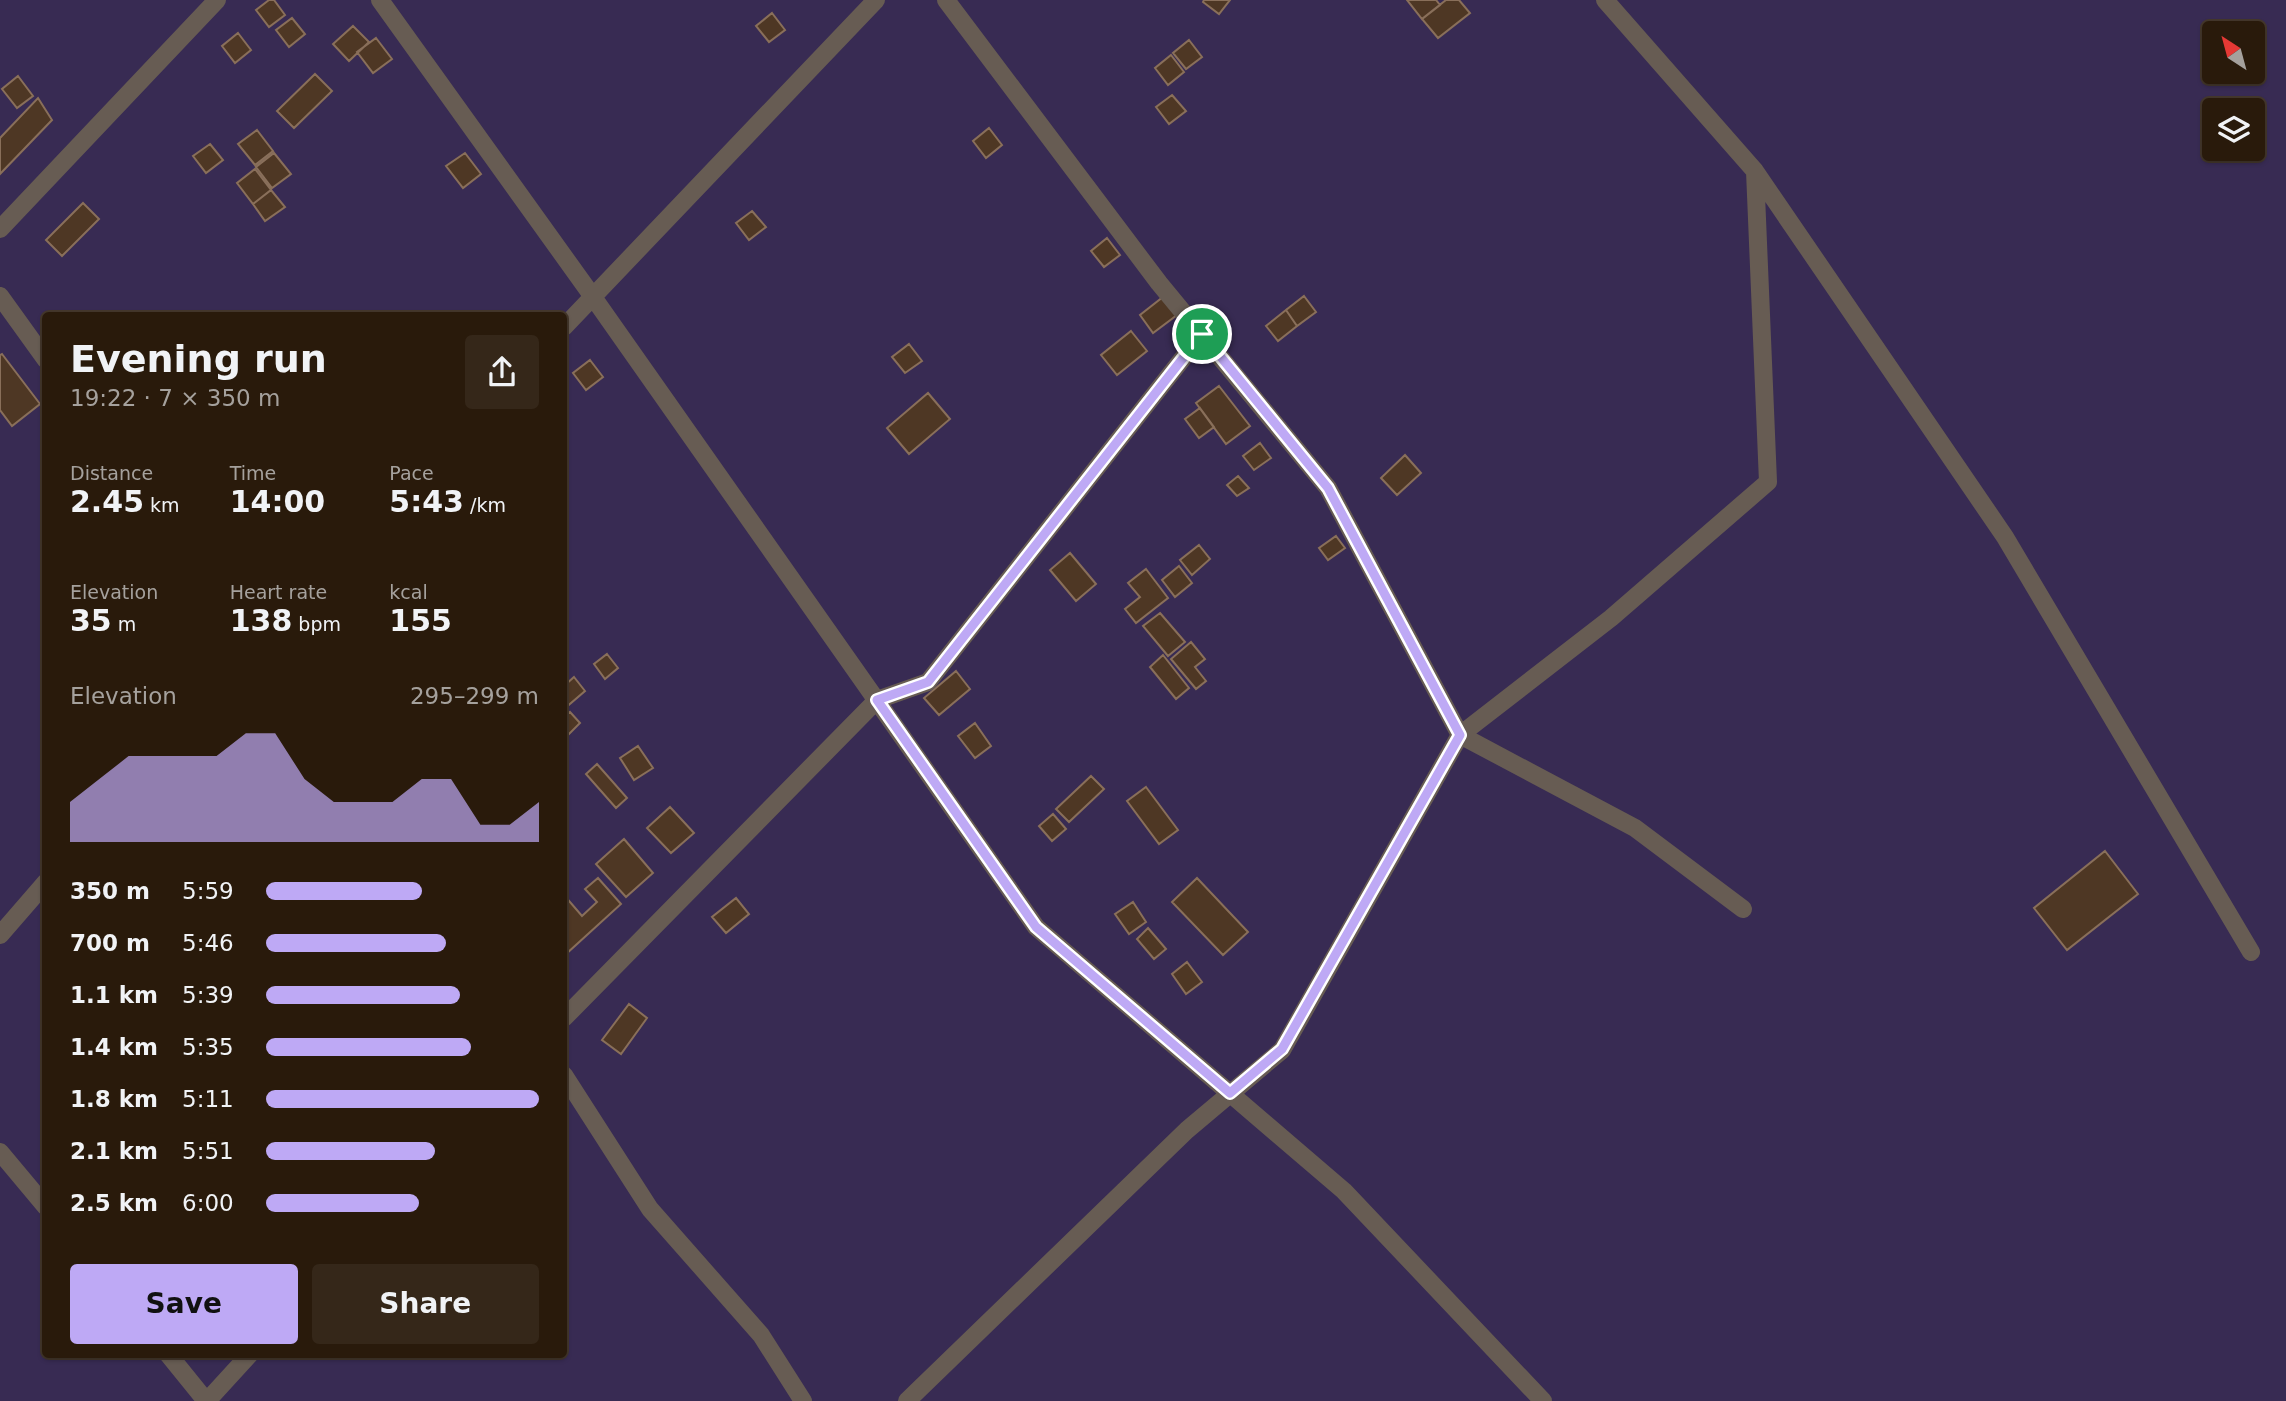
<!DOCTYPE html>
<html lang="en">
<head>
<meta charset="utf-8">
<style>
	body { margin:0; font-family:"DejaVu Sans",sans-serif; background:#352719; color:#f1f3f6; height:100vh; display:flex; flex-direction:column; font-size:26px; white-space:nowrap }
	* { box-sizing:border-box; margin:0 }
	p { font-size:23px; color:#a5a19d }
	.icon { flex:none; width:38px; height:38px; fill:none; stroke:currentColor; stroke-width:2; stroke-linecap:round; stroke-linejoin:round }
	.map { position:relative; flex:1; overflow:hidden }
	.panel { position:absolute; left:42px; top:312px; width:525px; height:1046px; display:flex; flex-direction:column; background:#291a0b; border-radius:7px; box-shadow:0 2px 5px #0004,0 0 0 2px #45382c }
	.panel>* { flex:none }
	.needle { width:46px; rotate:324deg }
	.controls { position:absolute; left:2202px; top:21px; display:grid; gap:14px }
	.controls a { display:grid; place-items:center; width:63px; height:63px; border-radius:7px; background:#291a0b; box-shadow:0 2px 5px #0004,0 0 0 2px #45382c; font-size:35px }
	.pin { position:absolute; display:grid; place-items:center; width:60px; height:60px; color:#fff; margin:-30px; border:4px solid #fff; border-radius:50%; box-shadow:0 2px 7px #0007 }
	.round { display:grid; place-items:center; flex:none; width:74px; height:74px; border-radius:7px; background:#352719 }
	.summary { display:flex; align-items:center; justify-content:space-between; height:119px; padding:0 28px }
	h1 { font-size:38px; font-weight:700; line-height:52px }
	.figures { display:grid; grid-template-columns:repeat(3,1fr); gap:10px; height:119px; padding:7px 28px }
	.figures div { display:grid; align-content:center }
	.figures b { font-size:30px; font-weight:700 }
	.figures small { font-size:19px; font-weight:400 }
	.figures p { font-size:19px }
	.chart { height:196px; padding:14px 28px }
	.chart p { display:flex; justify-content:space-between }
	.chart svg { width:100%; height:126px; margin-top:7px; fill:#bea9f5; opacity:.7 }
	.cta { display:flex; gap:14px; margin-top:auto; padding:14px 28px }
	.cta a { flex:1; height:80px; border-radius:7px; background:#bea9f5; color:#111; font-size:28px; font-weight:700; line-height:80px; text-align:center }
	.cta a+a { background:#352719; color:#f1f3f6 }
	ul { padding:0 28px; list-style:none; font-size:23px }
	li { display:grid; grid-template-columns:112px 84px 1fr; align-items:center; height:52px }
	li i { height:18px; border-radius:9px; background:#bea9f5 }
	.map>svg:first-child { display:block }
	.green { fill:#382b53; fill-rule:evenodd }
	.building { fill:#4e3724; stroke:#896f5a; stroke-width:2 }
	.lines { fill:none; stroke-linecap:round; stroke-linejoin:round }
	.street { stroke:#675c53; stroke-width:18 }
	.route-casing { stroke:#fff; stroke-width:14 }
	.route { stroke:#bea9f5; stroke-width:9 }
</style>
</head>
<body>
<div class="map">
<svg width="2286" height="1401" viewBox="0 0 2286 1401">
	<rect width="100%" height="100%" fill="#37220f"/>
	<path class="green" d="M0 0H2286V1401H0ZM2214 33H2252V72H2214ZM2214 110H2252V149H2214ZM46 315H564V1354H46Z"/>
	<path class="building" d="M269 0H274L285 15 269 27 256 10Z
		M1204 0H1230L1219 14 1203 2Z
		M1407 0H1436L1440 5 1422 19Z
		M1446 0H1459L1470 13 1438 38 1422 19Z
		M772 13 785 30 769 42 756 26Z
		M292 18 305 34 289 47 276 30Z
		M353 26 369 42 349 61 333 44Z
		M238 33 251 50 235 63 222 46Z
		M376 38 392 59 373 73 357 52Z
		M1189 40 1202 57 1186 69 1173 53Z
		M1171 55 1184 72 1168 85 1155 68Z
		M315 74 332 91 294 128 277 111Z
		M18 76 33 96 17 108 2 89Z
		M1172 95 1186 111 1169 124 1156 107Z
		M38 98 52 120 0 174V138Z
		M989 128 1002 145 986 158 973 141Z
		M257 130 273 151 255 165 238 144Z
		M210 144 223 160 206 173 193 156Z
		M274 153 291 174 272 188 256 167Z
		M465 153 481 174 463 188 446 166Z
		M255 169 271 190 253 204 237 183Z
		M271 190 285 207 265 221 253 204Z
		M83 203 99 219 62 256 46 240Z
		M752 211 766 227 749 240 736 223Z
		M1107 238 1120 255 1104 267 1091 251Z
		M1304 296 1316 312 1297 326 1286 310Z
		M1163 297 1177 315 1153 333 1140 315Z
		M1286 310 1297 326 1278 341 1266 326Z
		M1131 331 1147 351 1117 375 1101 355Z
		M909 344 922 361 905 373 892 357Z
		M2 354 40 404 12 426 0 410V355Z
		M590 360 603 377 586 390 573 373Z
		M1219 386 1250 426 1226 444 1196 403Z
		M928 393 950 419 909 454 887 428Z
		M1200 408 1214 427 1199 438 1185 419Z
		M1260 443 1271 458 1254 470 1243 456Z
		M1405 455 1421 473 1397 495 1381 478Z
		M1238 476 1249 488 1237 496 1227 485Z
		M1336 536 1345 548 1328 560 1319 548Z
		M1199 545 1210 559 1192 575 1180 560Z
		M1070 553 1096 584 1076 601 1050 570Z
		M1179 566 1192 583 1175 597 1162 580Z
		M1146 569 1168 598 1136 623 1125 609 1140 597 1128 583Z
		M1160 613 1185 642 1168 656 1143 626Z
		M1191 642 1205 659 1195 667 1206 681 1196 689 1171 659Z
		M607 654 618 668 605 679 594 664Z
		M1163 655 1189 688 1176 699 1150 667Z
		M956 671 970 689 939 715 924 698Z
		M574 677 585 691 564 709V686Z
		M570 712 580 723 564 739V717Z
		M975 723 991 746 975 758 958 736Z
		M638 746 653 768 634 780 620 758Z
		M597 764 627 798 616 808 586 774Z
		M1091 776 1104 789 1069 822 1056 809Z
		M1146 787 1178 830 1159 844 1127 801Z
		M670 807 694 833 671 853 647 828Z
		M1053 814 1066 829 1052 841 1039 826Z
		M624 839 653 873 626 897 596 864Z
		M2105 851 2138 894 2067 950 2034 908Z
		M598 878 621 904 566 954 564 952V895L582 916 597 902 585 889Z
		M1197 878 1248 932 1223 955 1172 902Z
		M736 898 749 914 726 933 712 917Z
		M1133 902 1146 922 1129 934 1115 914Z
		M1148 928 1166 949 1154 959 1137 939Z
		M1187 962 1202 982 1186 994 1172 974Z
		M629 1004 647 1018 621 1054 602 1040Z"/>
	<g class="lines">
		<path class="street" d="M380 0 593 297 1036 927 1344 1191 1543 1401
			M946 0 1159 283 1328 488 1460 735 1635 828 1743 909
			M1605 0 1755 171 2005 537 2251 952
			M0 229 217 0
			M0 296 46 360
			M564 327 876 0
			M0 935 46 882
			M564 1018 877 700 928 682 1202 334
			M564 1075 650 1209 761 1335 803 1401
			M0 1152 46 1207
			M168 1354 206 1401
			M207 1401 250 1354
			M907 1401 1187 1130 1282 1050 1460 735 1611 618 1768 482 1755 171"/>
	</g>
	<g class="lines">
		<defs>
			<path id="route" d="M1202 334 1328 488 1460 735 1282 1049 1230 1093 1036 927 877 700 928 682Z"/>
		</defs>
		<use href="#route" class="route-casing"/>
		<use href="#route" class="route"/>
	</g>
</svg>
<div class="controls">
<a><svg class="needle" viewBox="-14 -14 28 28"><path d="M0-13l5 13h-10z" fill="#e53935"/><path d="M0 13l5-13h-10z" fill="#a5a19d"/></svg></a>
<a><svg class="icon" aria-label="layers" viewBox="0 0 24 24"><path d="M12 4l9 5-9 5-9-5zM3 14l9 5 9-5"/></svg></a>
</div>
<div class="pin" style="left:1202px;top:334px;background:#1e9e55"><svg class="icon" aria-label="arrive" viewBox="0 0 24 24"><path d="M6 21V4h12l-3 4 3 4H6"/></svg></div>
<section class="panel">
<div class="summary"><div><h1>Evening run</h1><p>19:22 · 7 × 350 m</p></div><a class="round"><svg class="icon" aria-label="share" viewBox="0 0 24 24"><path d="M12 15V3M7 8l5-5 5 5M5 13v7h14v-7"/></svg></a></div>
<div class="figures">
<div><p>Distance</p><b>2.45<small> km</small></b></div>
<div><p>Time</p><b>14:00</b></div>
<div><p>Pace</p><b>5:43<small> /km</small></b></div>
</div>
<div class="figures">
<div><p>Elevation</p><b>35<small> m</small></b></div>
<div><p>Heart rate</p><b>138<small> bpm</small></b></div>
<div><p>kcal</p><b>155</b></div>
</div>
<div class="chart"><p><span>Elevation</span>295–299 m</p>
<svg viewBox="0 0 160 44" preserveAspectRatio="none"><path d="M0 44V30L10 22L20 14L30 14L40 14L50 14L60 6L70 6L80 22L90 30L100 30L110 30L120 22L130 22L140 38L150 38L160 30V44z"/></svg>
</div>
<ul>
<li><b>350 m</b>5:59<i style="width:57%"></i></li>
<li><b>700 m</b>5:46<i style="width:66%"></i></li>
<li><b>1.1 km</b>5:39<i style="width:71%"></i></li>
<li><b>1.4 km</b>5:35<i style="width:75%"></i></li>
<li><b>1.8 km</b>5:11<i style="width:100%"></i></li>
<li><b>2.1 km</b>5:51<i style="width:62%"></i></li>
<li><b>2.5 km</b>6:00<i style="width:56%"></i></li>
</ul>
<div class="cta"><a>Save</a><a>Share</a></div>
</section>
</div>
</body>
</html>
